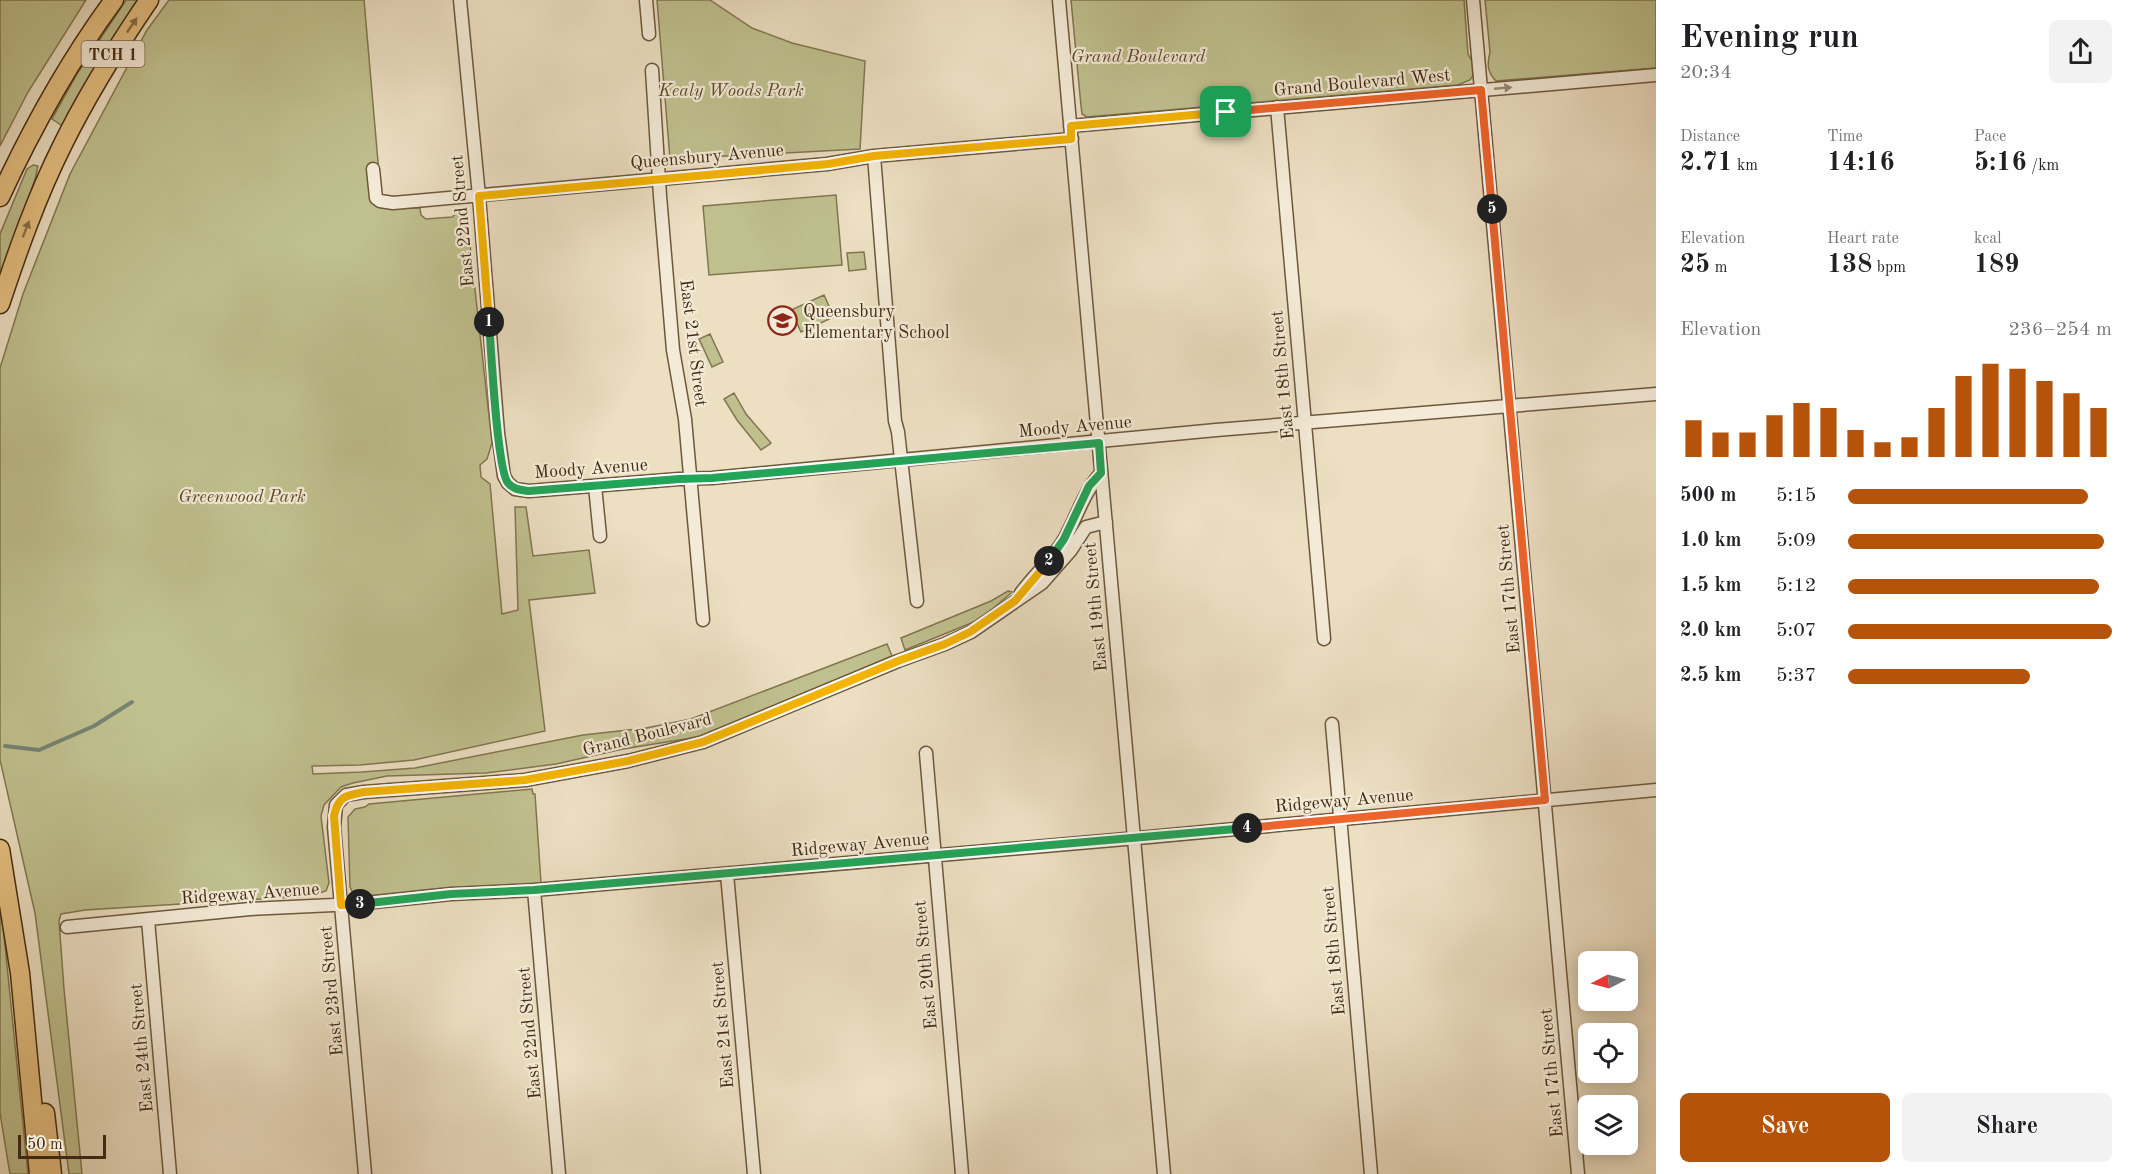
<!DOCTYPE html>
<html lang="en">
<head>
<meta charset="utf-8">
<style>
	body { margin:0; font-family:"Old Standard TT",serif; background:#f2f2f2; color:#202124; height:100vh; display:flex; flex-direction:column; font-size:22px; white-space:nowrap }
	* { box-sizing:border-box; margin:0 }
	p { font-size:20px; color:#757577 }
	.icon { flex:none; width:33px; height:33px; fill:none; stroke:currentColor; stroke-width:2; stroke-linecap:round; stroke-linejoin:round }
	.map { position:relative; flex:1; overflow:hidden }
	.drawer { display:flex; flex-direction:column; background:#fff; width:480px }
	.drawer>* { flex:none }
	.needle { width:39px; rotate:264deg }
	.fabs { position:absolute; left:1578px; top:951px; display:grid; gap:12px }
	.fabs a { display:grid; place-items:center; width:60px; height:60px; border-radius:9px; background:#fff; box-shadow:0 3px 15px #0003; font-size:30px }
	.scale { position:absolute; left:18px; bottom:15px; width:88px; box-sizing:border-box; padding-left:6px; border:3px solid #442b11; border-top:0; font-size:16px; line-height:21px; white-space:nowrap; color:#442b11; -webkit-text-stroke:4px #f3ead7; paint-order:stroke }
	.pin { position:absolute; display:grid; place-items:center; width:51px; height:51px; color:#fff; margin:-26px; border-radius:12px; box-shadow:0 3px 9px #0006 }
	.km { position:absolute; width:30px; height:30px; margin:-15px; border-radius:50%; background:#222; color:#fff; font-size:16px; line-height:30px; text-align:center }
	.round { display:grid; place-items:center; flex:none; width:63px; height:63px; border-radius:9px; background:#f2f2f2 }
	.headline { display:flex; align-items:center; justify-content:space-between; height:102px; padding:0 24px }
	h1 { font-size:33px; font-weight:800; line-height:45px }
	.figures { display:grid; grid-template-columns:repeat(3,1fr); gap:9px; height:102px; padding:6px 24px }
	.figures div { display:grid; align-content:center }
	.figures b { font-size:26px; font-weight:800 }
	.figures small { font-size:16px; font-weight:400 }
	.figures p { font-size:16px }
	.chart { height:168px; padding:12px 24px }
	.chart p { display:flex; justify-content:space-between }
	.chart svg { width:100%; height:108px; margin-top:6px; stroke:#b45309; stroke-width:6 }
	.button { display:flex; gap:12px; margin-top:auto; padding:12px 24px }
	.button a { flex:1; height:69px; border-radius:9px; background:#b45309; color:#fff; font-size:24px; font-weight:800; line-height:69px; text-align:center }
	.button a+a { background:#f2f2f2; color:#202124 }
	ul { padding:0 24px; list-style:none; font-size:20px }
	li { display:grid; grid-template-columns:96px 72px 1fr; align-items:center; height:45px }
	li i { height:15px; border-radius:8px; background:#b45309 }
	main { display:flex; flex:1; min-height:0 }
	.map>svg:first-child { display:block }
	.green { fill:#bfc08e; stroke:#827650; stroke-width:1.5 }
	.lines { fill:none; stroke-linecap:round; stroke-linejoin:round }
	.stream { stroke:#778372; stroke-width:4 }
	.minor-casing { stroke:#6e583d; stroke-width:15 }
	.highway-casing { stroke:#442b11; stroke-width:21 }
	.minor { stroke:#f3ead7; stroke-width:12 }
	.highway { stroke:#e6c081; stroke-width:18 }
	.oneway { fill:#8d6e43 }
	.oneway2 { fill:#9c8a74 }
	.split-1-casing { stroke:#fff; stroke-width:12 }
	.split-2-casing { stroke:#fff; stroke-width:12 }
	.split-3-casing { stroke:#fff; stroke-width:12 }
	.split-4-casing { stroke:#fff; stroke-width:12 }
	.split-5-casing { stroke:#fff; stroke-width:12 }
	.split-6-casing { stroke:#fff; stroke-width:12 }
	.split-1 { stroke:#f5b400; stroke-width:8 }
	.split-2 { stroke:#22a559; stroke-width:8 }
	.split-3 { stroke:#f5b400; stroke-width:8 }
	.split-4 { stroke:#22a559; stroke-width:8 }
	.split-5 { stroke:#f0652b; stroke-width:8 }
	.split-6 { stroke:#f0652b; stroke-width:8 }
	.labels { text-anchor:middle; stroke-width:4.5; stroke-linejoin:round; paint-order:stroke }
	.shield { fill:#f3ead7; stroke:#78644c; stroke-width:1.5 }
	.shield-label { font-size:16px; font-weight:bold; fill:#442b11 }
	.park-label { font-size:18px; font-style:italic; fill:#5d492a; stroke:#f3ead7 }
	.street-label { font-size:18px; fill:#442b11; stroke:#f3ead7 }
	.poi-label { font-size:18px; fill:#442b11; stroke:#f3ead7; text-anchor:start }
</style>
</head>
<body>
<main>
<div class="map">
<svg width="1656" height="1174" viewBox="0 0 1656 1174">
	<rect width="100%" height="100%" fill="#ecdfc2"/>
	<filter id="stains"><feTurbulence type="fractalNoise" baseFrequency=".00333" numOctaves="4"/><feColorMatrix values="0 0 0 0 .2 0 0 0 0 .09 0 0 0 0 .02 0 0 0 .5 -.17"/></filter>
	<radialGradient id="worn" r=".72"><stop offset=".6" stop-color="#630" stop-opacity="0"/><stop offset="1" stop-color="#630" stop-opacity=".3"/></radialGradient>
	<path class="green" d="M0 0H86L28 92 0 146Z
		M126 0H137L74 105 67 124 61 125 52 119 77 74Z
		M169 0H364L382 208H420L421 215 426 219 452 217 458 212 467 217 492 443 487 459 480 465 481 477 490 484 502 614 518 610 515 507H526L533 556 589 550 595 593 529 600 545 731 414 760 360 765 312 766 313 774 362 772 415 768 583 735 646 728 691 719 887 644 892 656 704 736 623 749 556 764 486 773 387 776 353 783 341 787 324 805 321 816 329 883 326 891 309 896 85 910 61 914 59 921 64 989 82 1174H69L35 913 0 760V368L23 294 70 174 147 30Z
		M657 0H710L752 28 792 43 865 61 860 149 670 159Z
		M1071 0H1464L1468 54 1473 63 1474 74 1470 80 1458 85 1087 117 1082 114 1081 106Z
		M1485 0H1656V68L1496 81C1487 72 1487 64 1490 52Z
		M33 165 38 166 35 179 0 283V234L27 169Z
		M836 195 842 265 709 275 703 206Z
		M864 252 866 269 849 271 847 253Z
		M824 295 834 317 801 332 791 310Z
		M710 334 723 362 712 367 699 339Z
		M734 393 746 414 771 443 761 450 737 420 724 399Z
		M1008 591 1012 592 981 619 905 650 901 638 991 601Z
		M532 789 533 794H535L541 883 359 898 353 893 350 887 348 817 355 809 365 807 369 804Z
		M0 896 28 1174H10L0 1113Z"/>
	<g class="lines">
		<path class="stream" d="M5 746 39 750 94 726 132 702"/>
		<defs>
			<path id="minor" d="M460 0 479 196 498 433 504 476 508 483 515 489 529 491 679 479 712 478 1216 430 1656 394
				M646 0 649 34
				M1059 0 1164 1174
				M1473 0 1578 1174
				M652 70 660 196 673 350 685 419 703 620
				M1277 107 1324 639
				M1070 126 1656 75
				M874 156 895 421 898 432 917 601
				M373 169 376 198 380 201 393 203 827 164 874 156 1072 139
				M595 486 600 536
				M1021 593C1035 574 1053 559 1065 538 1077 516 1084 492 1101 473
				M1332 724 1371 1174
				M926 753 962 1174
				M727 874 754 1174
				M534 890 559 1174
				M148 920 170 1174
				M67 927 250 909 355 904 451 894 534 890 1149 837 1656 790
				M365 1174 334 827 336 805 346 795 364 792 525 780 628 761 703 742 898 661 945 644 971 632 1042 583 1071 550 1086 527 1106 522"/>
			<path id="highway" d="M0 197C32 128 69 61 114 0
				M0 304C18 250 37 196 62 146 87 95 117 47 149 0
				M0 849 20 973 39 1174
				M45 1113 52 1174"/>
		</defs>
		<use href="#minor" class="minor-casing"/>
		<use href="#highway" class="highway-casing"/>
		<use href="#minor" class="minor"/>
		<use href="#highway" class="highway"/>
	</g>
	<defs><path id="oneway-solid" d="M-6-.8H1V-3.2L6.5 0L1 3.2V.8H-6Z" transform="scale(1.5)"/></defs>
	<g class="oneway">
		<use href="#oneway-solid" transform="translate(132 25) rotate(-56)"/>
		<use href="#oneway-solid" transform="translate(26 229) rotate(-69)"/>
	</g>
	<use class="oneway2" href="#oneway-solid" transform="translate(1503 88) rotate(-5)"/>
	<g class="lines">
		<defs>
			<path id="split-1" d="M489 322 479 196 828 164 874 156 1071 139V126L1226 112"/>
			<path id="split-2" d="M489 322C491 347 497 470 508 483 514 490 521 490 529 491L679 479 712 478 1099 443 1101 473 1089 486 1064 539 1049 561"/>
			<path id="split-3" d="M360 904 341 905 334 816C338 796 347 795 364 792L525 780 628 761 703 742 898 661 945 644 970 632 1015 601 1049 561"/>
			<path id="split-4" d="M360 904 451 894 534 890 1247 828"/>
			<path id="split-5" d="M1247 828 1545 800 1492 209"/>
			<path id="split-6" d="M1226 112 1481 90 1492 209"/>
		</defs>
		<use href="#split-1" class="split-1-casing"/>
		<use href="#split-2" class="split-2-casing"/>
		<use href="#split-3" class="split-3-casing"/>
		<use href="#split-4" class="split-4-casing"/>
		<use href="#split-5" class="split-5-casing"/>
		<use href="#split-6" class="split-6-casing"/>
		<use href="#split-1" class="split-1"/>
		<use href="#split-2" class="split-2"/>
		<use href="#split-3" class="split-3"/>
		<use href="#split-4" class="split-4"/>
		<use href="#split-5" class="split-5"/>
		<use href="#split-6" class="split-6"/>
	</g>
	<defs>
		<symbol id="school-ring" viewBox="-11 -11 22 22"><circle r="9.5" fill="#f3ead7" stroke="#8f2418" stroke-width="1.5"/><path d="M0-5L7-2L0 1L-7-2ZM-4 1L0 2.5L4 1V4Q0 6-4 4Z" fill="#8f2418"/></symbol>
	</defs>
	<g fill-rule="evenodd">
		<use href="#school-ring" x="766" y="304" width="33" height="33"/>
	</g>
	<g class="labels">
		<rect class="shield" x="81.5" y="41" width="63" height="26" rx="4.5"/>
		<g class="shield-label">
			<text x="113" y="60">TCH 1</text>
		</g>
		<g class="park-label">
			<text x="1138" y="62">Grand Boulevard</text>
			<text x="731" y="96">Kealy Woods Park</text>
			<text x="242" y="502">Greenwood Park</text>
		</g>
		<g class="street-label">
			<text transform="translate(1362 82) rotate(-5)" y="6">Grand Boulevard West</text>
			<text transform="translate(707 156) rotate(-5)" y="6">Queensbury Avenue</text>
			<text transform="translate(462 221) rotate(-95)" y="6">East 22nd Street</text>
			<text transform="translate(694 343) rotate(83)" y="6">East 21st Street</text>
			<text transform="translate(1282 375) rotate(-95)" y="6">East 18th Street</text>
			<text transform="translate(1075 426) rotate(-5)" y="6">Moody Avenue</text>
			<text transform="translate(591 468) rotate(-4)" y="6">Moody Avenue</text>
			<text transform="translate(1508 589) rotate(-95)" y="6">East 17th Street</text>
			<text transform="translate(1095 607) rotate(-95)" y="6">East 19th Street</text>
			<text transform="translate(647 734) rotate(-14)" y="6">Grand Boulevard</text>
			<text transform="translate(1344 800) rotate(-5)" y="6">Ridgeway Avenue</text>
			<text transform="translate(860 844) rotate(-5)" y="6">Ridgeway Avenue</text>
			<text transform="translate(250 893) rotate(-4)" y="6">Ridgeway Avenue</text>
			<text transform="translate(1333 951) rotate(-95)" y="6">East 18th Street</text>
			<text transform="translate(925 965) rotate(-95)" y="6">East 20th Street</text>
			<text transform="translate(331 991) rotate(-95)" y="6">East 23rd Street</text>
			<text transform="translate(722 1025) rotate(-95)" y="6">East 21st Street</text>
			<text transform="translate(529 1033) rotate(-95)" y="6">East 22nd Street</text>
			<text transform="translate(141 1048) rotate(-95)" y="6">East 24th Street</text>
			<text transform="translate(1551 1073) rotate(-95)" y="6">East 17th Street</text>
		</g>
		<g class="poi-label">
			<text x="803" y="317">Queensbury<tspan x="803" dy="21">Elementary School</tspan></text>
		</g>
	</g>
	<rect width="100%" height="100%" filter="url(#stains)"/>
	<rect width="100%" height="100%" fill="url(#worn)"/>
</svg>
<div class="fabs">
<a><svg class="needle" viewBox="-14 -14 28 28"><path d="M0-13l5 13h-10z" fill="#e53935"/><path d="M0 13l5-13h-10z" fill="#757577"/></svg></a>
<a><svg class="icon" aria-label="locate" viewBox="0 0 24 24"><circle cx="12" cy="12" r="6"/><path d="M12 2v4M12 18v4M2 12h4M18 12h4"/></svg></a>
<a><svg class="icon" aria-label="layers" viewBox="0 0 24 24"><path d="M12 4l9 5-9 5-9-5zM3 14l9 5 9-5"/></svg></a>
</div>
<div class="scale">50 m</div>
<div class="pin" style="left:1226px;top:112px;background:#1e9e55"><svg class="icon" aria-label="arrive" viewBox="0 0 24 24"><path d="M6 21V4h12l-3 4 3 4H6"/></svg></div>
<b class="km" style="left:489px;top:322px">1</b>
<b class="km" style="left:1049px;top:561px">2</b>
<b class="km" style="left:360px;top:904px">3</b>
<b class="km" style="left:1247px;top:828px">4</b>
<b class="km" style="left:1492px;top:209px">5</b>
</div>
<section class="drawer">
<div class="headline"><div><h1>Evening run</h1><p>20:34</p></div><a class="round"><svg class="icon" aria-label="share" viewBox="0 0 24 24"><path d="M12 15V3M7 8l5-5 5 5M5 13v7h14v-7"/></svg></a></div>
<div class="figures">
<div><p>Distance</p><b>2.71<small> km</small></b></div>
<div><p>Time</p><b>14:16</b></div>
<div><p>Pace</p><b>5:16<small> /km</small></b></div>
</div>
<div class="figures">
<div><p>Elevation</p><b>25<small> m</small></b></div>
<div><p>Heart rate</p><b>138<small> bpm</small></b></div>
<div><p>kcal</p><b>189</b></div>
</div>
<div class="chart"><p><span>Elevation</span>236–254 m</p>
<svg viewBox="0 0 160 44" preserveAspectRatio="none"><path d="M5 44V29M15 44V34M25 44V34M35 44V27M45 44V22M55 44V24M65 44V33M75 44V38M85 44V36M95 44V24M105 44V11M115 44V6M125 44V8M135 44V13M145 44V18M155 44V24"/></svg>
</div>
<ul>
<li><b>500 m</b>5:15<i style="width:91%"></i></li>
<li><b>1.0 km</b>5:09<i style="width:97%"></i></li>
<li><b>1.5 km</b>5:12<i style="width:95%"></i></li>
<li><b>2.0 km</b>5:07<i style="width:100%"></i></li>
<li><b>2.5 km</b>5:37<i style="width:69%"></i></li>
</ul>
<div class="button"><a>Save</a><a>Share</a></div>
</section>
</main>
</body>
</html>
